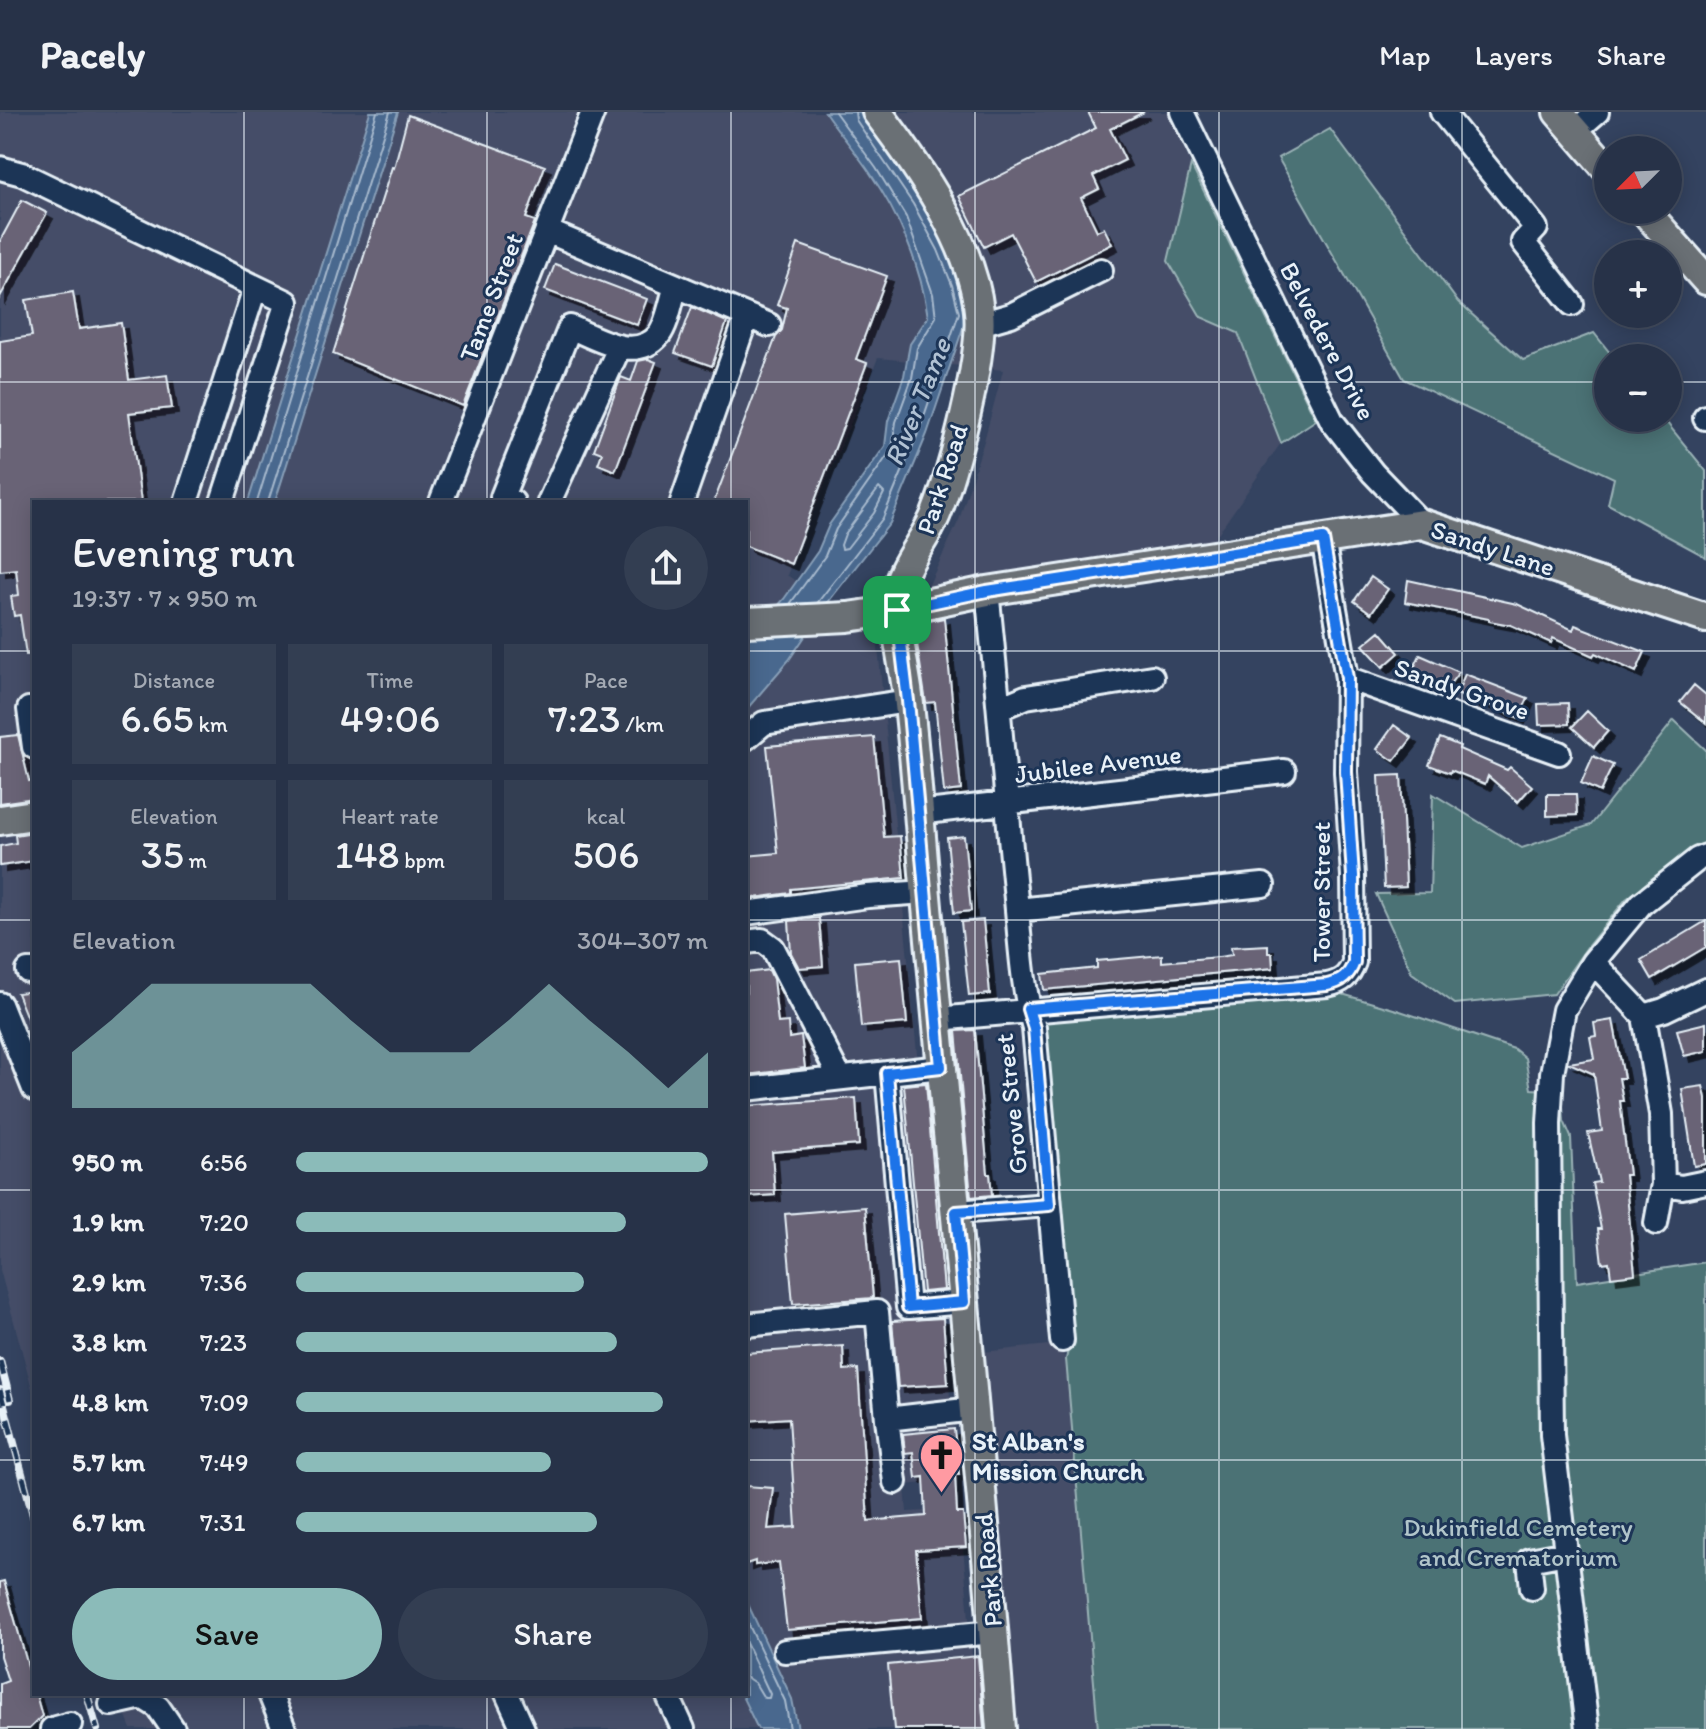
<!DOCTYPE html>
<html lang="en">
<head>
<meta charset="utf-8">
<style>
	body { margin:0; font-family:Itim,sans-serif; background:#333e52; color:#f1f3f6; height:100vh; display:flex; flex-direction:column; font-size:30px; white-space:nowrap }
	* { box-sizing:border-box; margin:0 }
	p { font-size:26px; color:#a4aab4 }
	.icon { flex:none; width:44px; height:44px; fill:none; stroke:currentColor; stroke-width:2; stroke-linecap:round; stroke-linejoin:round }
	.map { position:relative; flex:1; overflow:hidden }
	.details { position:absolute; left:32px; top:388px; width:716px; height:1196px; display:flex; flex-direction:column; background:#273248; border-radius:0px; box-shadow:0 4px 20px #0003,0 0 0 2px #434d60 }
	.details>* { flex:none }
	.needle { width:52px; rotate:246deg }
	.controls { position:absolute; left:1594px; top:24px; display:grid; gap:16px }
	.controls a { display:grid; place-items:center; width:88px; height:88px; border-radius:50%; background:#273248; box-shadow:0 4px 20px #0003,0 0 0 2px #434d60; font-size:40px }
	.pin { position:absolute; display:grid; place-items:center; width:68px; height:68px; color:#fff; margin:-34px; border-radius:16px; box-shadow:0 4px 12px #0006 }
	.round { display:grid; place-items:center; flex:none; width:84px; height:84px; border-radius:42px; background:#333e52 }
	.overview { display:flex; align-items:center; justify-content:space-between; height:136px; padding:0 40px }
	h1 { font-size:44px; font-weight:600; line-height:60px }
	.metrics { display:grid; grid-template-columns:repeat(3,1fr); gap:12px; height:136px; padding:8px 40px }
	.metrics div { display:grid; align-content:center; border-radius:0px; background:#333e52; text-align:center }
	.metrics b { font-size:40px; font-weight:600 }
	.metrics small { font-size:22px; font-weight:400 }
	.metrics p { font-size:22px }
	.chart { height:224px; padding:16px 40px }
	.chart p { display:flex; justify-content:space-between }
	.chart svg { width:100%; height:144px; margin-top:8px; fill:#8bbbb9; opacity:.7 }
	.primary-button { display:flex; gap:16px; margin-top:auto; padding:16px 40px }
	.primary-button a { flex:1; height:92px; border-radius:48px; background:#8bbbb9; color:#111; font-size:32px; font-weight:600; line-height:92px; text-align:center }
	.primary-button a+a { background:#333e52; color:#f1f3f6 }
	ul { padding:0 40px; list-style:none; font-size:26px }
	li { display:grid; grid-template-columns:128px 96px 1fr; align-items:center; height:60px }
	li i { height:20px; border-radius:10px; background:#8bbbb9 }
	header { display:flex; align-items:center; gap:48px; box-sizing:border-box; height:112px; padding:0 40px; background:#273248; border-bottom:2px solid #434d60 }
	header strong { font-size:38px }
	nav { display:flex; gap:44px; margin-inline-start:auto; font-size:28px }
	.map>svg:first-child { display:block }
	.built { fill:#444d67 }
	.green { fill:#4c7274; stroke:#9ab2b6; stroke-width:2 }
	.water { fill:#48688e; stroke:#889fb8; stroke-width:2 }
	.lines { fill:none; stroke-linecap:round; stroke-linejoin:round }
	.shore { stroke:#a8bace; stroke-width:2 }
	.building { fill:#696476; stroke:#e8f1f8; stroke-width:2; filter:url(#shadow) }
	.minor-casing { stroke:#e8f1f8; stroke-width:28 }
	.major-casing { stroke:#e8f1f8; stroke-width:34 }
	.minor { stroke:#1d3557; stroke-width:22 }
	.major { stroke:#6b6f75; stroke-width:28 }
	.rail-casing { stroke:#e8f1f8; stroke-width:8 }
	.rail { stroke:#1d3557; stroke-width:5; stroke-dasharray:15; stroke-linecap:butt }
	.route-casing { stroke:#fff; stroke-width:16 }
	.route { stroke:#1a73e8; stroke-width:10 }
	.grid { fill:none; stroke:#e8f1f8; stroke-width:2; stroke-opacity:0.55 }
	.labels { text-anchor:middle; stroke-width:6; stroke-linejoin:round; paint-order:stroke }
	.street-label { font-size:26px; fill:#e8f1f8; stroke:#1d3557 }
	.poi-label { font-size:26px; font-weight:bold; fill:#e8f1f8; stroke:#1d3557; text-anchor:start }
	.park-label { font-size:26px; fill:#b1c5ca; stroke:#1d3557 }
	.water-label { font-size:28px; font-style:italic; fill:#b0c1d3; stroke:#1d3557 }
</style>
</head>
<body>
<header>
<strong>Pacely</strong>
<nav><a>Map</a><a>Layers</a><a>Share</a></nav>
</header>
<div class="map">
<svg width="1706" height="1617" viewBox="0 0 1706 1617">
	<defs>
		<filter id="shadow"><feDropShadow dx="6" dy="6" stdDeviation="0" flood-color="#0009"/></filter>
	</defs>
	<rect width="100%" height="100%" fill="#344360"/>
	<filter id="ink" filterUnits="userSpaceOnUse"><feTurbulence type="fractalNoise" baseFrequency=".0125" numOctaves="2"/><feDisplacementMap in="SourceGraphic" scale="16" xChannelSelector="R" yChannelSelector="G"/><feConvolveMatrix kernelMatrix="1 2 1 2 8 2 1 2 1" color-interpolation-filters="sRGB"/></filter>
	<g filter="url(#ink)">
		<path class="built" d="M0 0H1168L1191 53 1168 149 1201 205 1238 221 1281 331 1210 433 926 479 959 408 984 329 1003 258 878 246 787 463 877 525 958 1368 905 1373 907 1400 960 1397 978 1617H131L117 1582H746V390H34V1284L0 1158Z
			M1057 1232 1066 1247 1098 1617H1017L983 1240Z"/>
		<path class="green" d="M1330 17 1458 190 1523 248 1594 221 1614 246H1608V306H1663L1706 359V445L1608 392 1614 366 1404 267 1278 46Z
			M1191 53 1316 308 1281 331 1238 221 1201 205 1168 149Z
			M1674 608 1706 638V732L1696 737 1626 787 1587 835 1554 882 1455 892 1412 861 1376 782 1430 781 1433 682 1522 736 1591 713Z
			M1335 880 1397 898 1514 937 1525 946 1531 977 1562 979 1564 1009 1571 1025 1577 1170 1706 1150V1617H1098L1066 1247 1070 1230 1043 910Z"/>
		<path class="water" d="M370 0H398L275 390H248Z
			M825 0H860L920 88 945 134 960 170 968 201 927 322 890 411 829 489 789 548 746 598V530L784 487 818 439 829 413 885 334 888 309 904 264 910 232 928 205C921 154 899 103 870 61 856 40 839 21 825 0Z
			M746 1488 792 1587 798 1617H758L741 1582H746Z"/>
		<g class="lines">
			<path class="shore" d="M879 376 884 381 874 401 847 436 842 437 841 433 845 422Z
				M257 390 377 0
				M268 390 390 0
				M818 490 883 406 919 319 959 201 952 173 938 138 913 92 856 8 855 0
				M790 492 825 444 836 417 892 337 896 310 912 266 917 236 936 205 933 182 906 105 876 56 835 0
				M746 1507 785 1589 790 1617
				M746 1531 770 1582 769 1586H764L755 1571 746 1565"/>
		</g>
		<path class="building" d="M1088 0H1144L1110 17 1125 48 1093 64 1099 77 1081 86 1097 119 1104 116 1112 132 1036 170 1011 121 984 135 959 84 1096 16Z
			M408 3 545 54 526 106 535 109 463 294 333 242 392 55 394 56Z
			M22 88 47 101 0 185V129Z
			M798 132 887 164 856 247 867 251 791 452 746 434V390H714L776 225 782 218 787 196 777 193Z
			M555 152 647 187 637 213 545 178Z
			M73 180 79 217 121 211 129 268 167 263 172 296 129 301 141 390H34V542L26 543 20 503 14 504 11 484 19 483 16 457 0 459V229L32 224 26 188Z
			M692 195 727 210 712 254 675 241Z
			M648 247 656 250 615 359 598 352 602 341 594 338 621 265 631 269 638 249Z
			M1371 465 1388 477 1371 501 1354 489Z
			M1408 468 1517 492 1573 518 1575 513 1645 540 1636 560 1595 541 1593 544 1553 526 1551 531 1511 513 1489 509V507L1405 490Z
			M944 506 961 678 944 680 935 590 926 591 914 512Z
			M1380 519 1399 541 1383 555 1363 533Z
			M1420 543 1459 560 1446 577 1411 562Z
			M1465 562 1528 586 1519 606 1478 588 1476 591 1457 582Z
			M1694 573 1706 583V611L1680 590Z
			M1568 591 1569 612 1539 613 1538 592Z
			M1587 599 1608 619 1594 635 1572 615Z
			M1394 613 1412 626 1394 649 1377 637Z
			M18 623 29 669 34 668V686L0 691V625Z
			M874 625 884 725 900 724 904 766 791 777V781L746 787V744L778 741 767 634Z
			M1440 626 1460 634 1459 637 1507 658 1510 655 1532 674 1518 690 1488 664 1485 672 1451 658 1450 661 1429 653Z
			M1593 644 1613 653 1600 680 1581 671Z
			M1401 663 1406 775 1384 776 1379 664Z
			M1547 682H1576L1577 703 1547 704Z
			M34 720V749L0 754V734L16 731 15 723Z
			M964 724 971 799 954 801 947 726Z
			M819 806 823 854 799 856 791 841 789 809Z
			M983 808 990 882 969 884 961 810Z
			M1706 809V835L1652 867 1641 848Z
			M1268 833V841H1272L1273 856 1044 878 1042 862 1097 856V849L1162 843V850L1219 845 1232 843 1231 835Z
			M901 846 907 911 861 915 855 850Z
			M769 858 773 867 778 911 788 910 789 926 801 924 805 956 746 963V861Z
			M34 879V921H33L17 881Z
			M1613 908 1624 966H1619L1623 989H1620L1629 1063H1625L1635 1162 1611 1165 1609 1150 1602 1151 1598 1117H1601L1592 1071 1599 1070 1588 1021 1602 1019 1594 962 1569 951 1594 947 1590 925 1596 924 1594 911Z
			M1706 911V939L1684 944 1677 918Z
			M975 918 988 1062H990L992 1083 971 1085 956 919Z
			M926 971 944 1178 923 1180 904 973Z
			M1703 974 1706 986V1052L1694 1054 1682 977Z
			M856 986 859 1033 772 1040 775 1083 746 1085V994Z
			M865 1095 873 1186 793 1192 785 1102Z
			M943 1206 948 1272 898 1275 892 1209Z
			M843 1234 844 1258 858 1257 868 1409 926 1404 924 1365 916 1366 913 1340 905 1341 903 1322 954 1317 959 1362 955 1363 957 1401H963L966 1435 916 1438 922 1506 787 1518 779 1450 755 1453V1449L746 1452V1374L773 1376 768 1417 796 1415 789 1306 746 1309V1241Z
			M4 1469 42 1604 29 1617H0V1572L8 1569 0 1544V1470Z
			M978 1544 984 1617H894L888 1553Z"/>
		<g class="lines">
			<defs>
				<path id="minor" d="M1182 0 1332 309 1373 361 1422 412
					M1442 0 1536 116 1523 130 1572 192
					M1574 20 1597 0
					M0 56 22 62 287 190 222 390
					M547 119 769 213
					M980 212 1011 203 1101 158
					M1705 306 1706 305
					M186 390 255 176
					M441 390 593 0
					M513 390 502 385 570 215C596 226 635 251 659 223 668 211 671 188 676 174
					M549 390 619 236
					M682 390 747 204
					M987 479C998 578 1005 678 1015 777 1020 823 1021 872 1034 916L1062 1228
					M1347 566 1559 641
					M1000 596 1026 585 1152 565
					M29 597 34 635
					M746 626 764 611 908 589
					M918 701 1284 659
					M1017 798 1263 773
					M746 801 868 784 926 780
					M746 830 762 828 773 836 840 966
					M1593 850 1644 904 1661 1002 1663 1072 1656 1111
					M28 859H34
					M0 892 34 977
					M1644 904 1664 898 1706 878
					M937 907 1327 873C1342 870 1349 864 1354 850L1353 764 1346 660 1347 566 1323 427
					M887 961 908 1195 964 1190
					M746 977 941 955
					M1663 1072 1682 1075 1706 1070
					M956 1100 1049 1093
					M746 1213 877 1200 887 1307 974 1297
					M887 1307 895 1370
					M1532 1476 1529 1448 1566 1441
					M785 1539 994 1520
					M270 1582 284 1617
					M507 1582 523 1617
					M667 1582 683 1617
					M111 1592 142 1585 158 1595 173 1617
					M52 1617 70 1612
					M1587 1617 1552 1323 1549 1011 1552 961 1564 898 1593 850 1641 792 1698 747 1706 744"/>
				<path id="major" d="M877 0C918 54 972 131 979 199 984 244 953 359 936 402 925 429 900 455 896 485 893 509 905 558 908 584 916 651 920 718 926 784 951 1062 980 1339 1001 1617
					M1558 0 1608 58
					M1644 98 1706 168
					M746 510 848 505 897 498 987 479 1422 412 1706 506
					M0 708 34 703"/>
			</defs>
			<use href="#minor" class="minor-casing"/>
			<use href="#major" class="major-casing"/>
			<use href="#minor" class="minor"/>
			<use href="#major" class="major"/>
			<defs>
				<path id="rail" d="M0 1249 10 1288
					M0 1278 34 1407
					M87 1582 97 1617"/>
			</defs>
			<use href="#rail" class="rail-casing"/>
			<use href="#rail" class="rail"/>
		</g>
	</g>
	<g class="lines" filter="url(#ink)">
		<defs>
			<path id="route" d="M1323 427 1347 566 1346 660 1353 764 1354 850C1349 864 1342 870 1327 873L1028 897 1034 916 1049 1093 956 1100 964 1190 908 1195 887 961 941 955 908 589 897 498 987 479Z"/>
		</defs>
		<use href="#route" class="route-casing"/>
		<use href="#route" class="route"/>
	</g>
	<path class="grid" d="M244 0V390M487 0V390M731 0V390M975 0V1617M1219 0V1617M1462 0V1617M0 270H1608M1668 270H1706M0 539H34M746 539H1706M0 808H34M746 808H1706M0 1078H34M746 1078H1706M0 1348H34M746 1348H1706M244 1582V1617M487 1582V1617M731 1582V1617"/>
	<defs>
		<symbol id="church-pin" viewBox="-11 -11 22 30"><path d="M0 17L-7.5 6A9.5 9.5 0 1 1 7.5 6Z" fill="#ff9aa2" stroke="#1d3557"/><path d="M-1.2-6h2.4v3.5h3.3v2.4h-3.3V6h-2.4V-.1h-3.3v-2.4h3.3Z" fill="#111"/></symbol>
	</defs>
	<g fill-rule="evenodd">
		<use href="#church-pin" x="916" y="1318" width="51" height="69"/>
	</g>
	<g class="labels">
		<g class="street-label">
			<text transform="translate(491 185) rotate(-69)" y="9">Tame Street</text>
			<text transform="translate(1328 229) rotate(62)" y="9">Belvedere Drive</text>
			<text transform="translate(942 367) rotate(-72)" y="9">Park Road</text>
			<text transform="translate(1493 436) rotate(18)" y="9">Sandy Lane</text>
			<text transform="translate(1462 577) rotate(19)" y="9">Sandy Grove</text>
			<text transform="translate(1098 652) rotate(-7)" y="9">Jubilee Avenue</text>
			<text transform="translate(1321 780) rotate(-90)" y="9">Tower Street</text>
			<text transform="translate(1011 992) rotate(-96)" y="9">Grove Street</text>
			<text transform="translate(988 1458) rotate(-95)" y="9">Park Road</text>
		</g>
		<g class="poi-label">
			<text x="972" y="1338">St Alban's<tspan x="972" dy="30">Mission Church</tspan></text>
		</g>
		<g class="park-label">
			<text x="1518" y="1424">Dukinfield Cemetery<tspan x="1518" dy="30">and Crematorium</tspan></text>
		</g>
		<g class="water-label">
			<text transform="translate(917 290) rotate(-68)" y="10">River Tame</text>
		</g>
	</g>
</svg>
<div class="controls">
<a><svg class="needle" viewBox="-14 -14 28 28"><path d="M0-13l5 13h-10z" fill="#e53935"/><path d="M0 13l5-13h-10z" fill="#a4aab4"/></svg></a>
<a>+</a>
<a>−</a>
</div>
<div class="pin" style="left:897px;top:498px;background:#1e9e55"><svg class="icon" aria-label="arrive" viewBox="0 0 24 24"><path d="M6 21V4h12l-3 4 3 4H6"/></svg></div>
<section class="details">
<div class="overview"><div><h1>Evening run</h1><p>19:37 · 7 × 950 m</p></div><a class="round"><svg class="icon" aria-label="share" viewBox="0 0 24 24"><path d="M12 15V3M7 8l5-5 5 5M5 13v7h14v-7"/></svg></a></div>
<div class="metrics">
<div><p>Distance</p><b>6.65<small> km</small></b></div>
<div><p>Time</p><b>49:06</b></div>
<div><p>Pace</p><b>7:23<small> /km</small></b></div>
</div>
<div class="metrics">
<div><p>Elevation</p><b>35<small> m</small></b></div>
<div><p>Heart rate</p><b>148<small> bpm</small></b></div>
<div><p>kcal</p><b>506</b></div>
</div>
<div class="chart"><p><span>Elevation</span>304–307 m</p>
<svg viewBox="0 0 160 44" preserveAspectRatio="none"><path d="M0 44V27L10 17L20 6L30 6L40 6L50 6L60 6L70 17L80 27L90 27L100 27L110 17L120 6L130 17L140 27L150 38L160 27V44z"/></svg>
</div>
<ul>
<li><b>950 m</b>6:56<i style="width:100%"></i></li>
<li><b>1.9 km</b>7:20<i style="width:80%"></i></li>
<li><b>2.9 km</b>7:36<i style="width:70%"></i></li>
<li><b>3.8 km</b>7:23<i style="width:78%"></i></li>
<li><b>4.8 km</b>7:09<i style="width:89%"></i></li>
<li><b>5.7 km</b>7:49<i style="width:62%"></i></li>
<li><b>6.7 km</b>7:31<i style="width:73%"></i></li>
</ul>
<div class="primary-button"><a>Save</a><a>Share</a></div>
</section>
</div>
</body>
</html>
